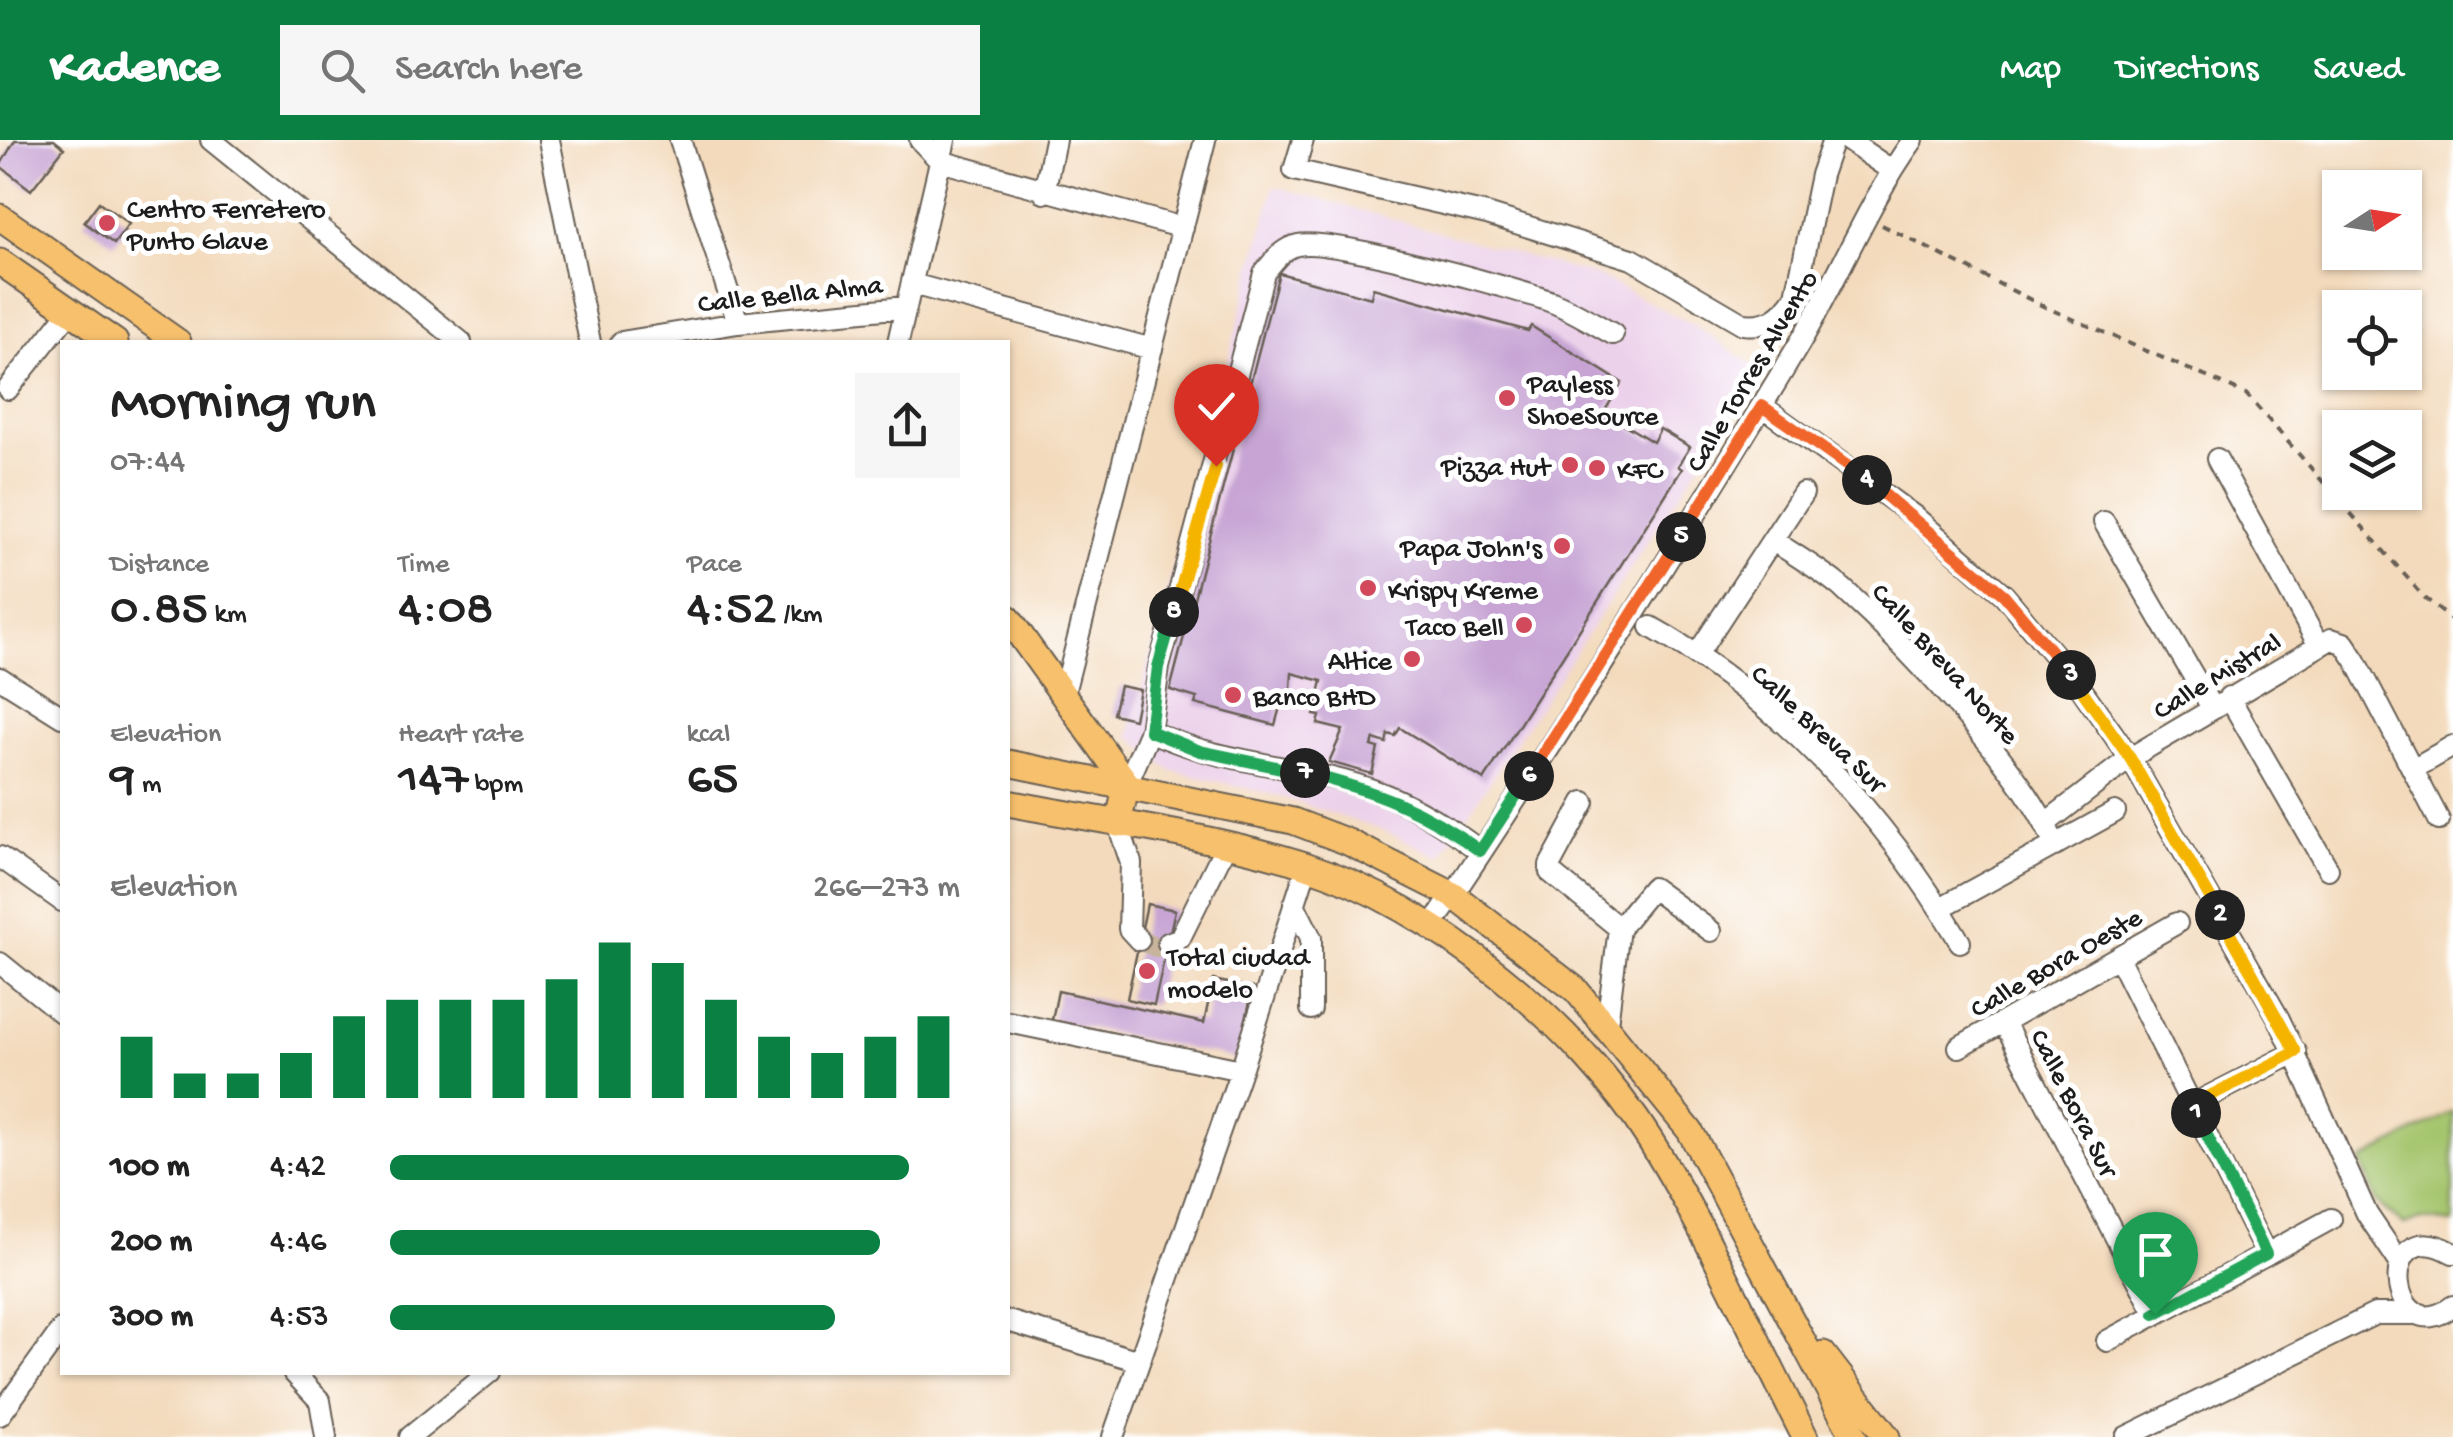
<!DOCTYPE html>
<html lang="en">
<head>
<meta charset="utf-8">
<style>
	body { margin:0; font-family:"Gochi Hand",sans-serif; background:#f6f6f6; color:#222; height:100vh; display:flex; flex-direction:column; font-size:38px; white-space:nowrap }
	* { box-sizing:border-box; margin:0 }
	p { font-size:32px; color:#767676 }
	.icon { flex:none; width:55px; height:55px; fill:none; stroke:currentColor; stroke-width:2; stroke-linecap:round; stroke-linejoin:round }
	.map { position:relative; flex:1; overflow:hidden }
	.side { position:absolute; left:60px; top:200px; width:950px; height:1035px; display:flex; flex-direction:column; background:#fff; border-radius:0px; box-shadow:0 2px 8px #0004 }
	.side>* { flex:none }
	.needle { width:65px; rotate:78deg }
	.tools { position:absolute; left:2322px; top:30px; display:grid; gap:20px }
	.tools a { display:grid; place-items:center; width:100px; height:100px; border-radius:0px; background:#fff; box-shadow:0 2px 8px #0004; font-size:50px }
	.pin { position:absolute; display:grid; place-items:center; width:85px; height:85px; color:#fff; margin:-102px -42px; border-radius:50% 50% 50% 0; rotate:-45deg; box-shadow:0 0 10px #0007 }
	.pin .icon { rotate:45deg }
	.km { position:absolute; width:50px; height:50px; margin:-25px; border-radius:50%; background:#222; color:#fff; font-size:28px; line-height:50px; text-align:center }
	.round { display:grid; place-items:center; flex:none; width:105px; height:105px; border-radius:0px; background:#f6f6f6 }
	.head { display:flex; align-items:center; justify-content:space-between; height:170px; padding:0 50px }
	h1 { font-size:55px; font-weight:600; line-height:75px }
	.stats { display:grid; grid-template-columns:repeat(3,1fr); gap:15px; height:170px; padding:10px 50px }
	.stats div { display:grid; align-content:center }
	.stats b { font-size:50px; font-weight:600 }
	.stats small { font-size:28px; font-weight:400 }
	.stats p { font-size:28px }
	.chart { height:280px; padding:20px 50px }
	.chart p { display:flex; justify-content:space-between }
	.chart svg { width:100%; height:180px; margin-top:10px; stroke:#0b8043; stroke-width:6 }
	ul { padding:0 50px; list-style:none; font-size:32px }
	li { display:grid; grid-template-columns:160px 120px 1fr; align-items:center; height:75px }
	li i { height:25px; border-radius:12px; background:#0b8043 }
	header { display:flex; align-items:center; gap:60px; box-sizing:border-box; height:140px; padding:0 50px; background:#0b8043; color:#fff }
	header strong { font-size:48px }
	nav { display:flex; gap:55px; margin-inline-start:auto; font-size:35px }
	.search { width:700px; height:90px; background:#f6f6f6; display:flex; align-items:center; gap:25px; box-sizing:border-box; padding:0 35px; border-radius:0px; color:#767676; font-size:38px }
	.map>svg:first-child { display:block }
	.built { fill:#ecd1ea }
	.green { fill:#a5c56d; stroke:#607044; stroke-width:2.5 }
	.building { fill:#c7a4d4 }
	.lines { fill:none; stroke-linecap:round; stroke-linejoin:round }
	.minor-tunnel { stroke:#c8b49c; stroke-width:20; stroke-dasharray:20 10; stroke-linecap:butt }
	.minor-casing { stroke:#675e54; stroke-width:24 }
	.major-casing { stroke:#675e54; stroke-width:29 }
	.path { stroke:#675e54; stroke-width:4; stroke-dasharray:8 8; stroke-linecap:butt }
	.minor { stroke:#fff; stroke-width:20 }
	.major { stroke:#f7c06c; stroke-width:25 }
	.split-1-casing { stroke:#fff; stroke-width:20 }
	.split-2-casing { stroke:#fff; stroke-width:20 }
	.split-3-casing { stroke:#fff; stroke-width:20 }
	.split-4-casing { stroke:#fff; stroke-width:20 }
	.split-5-casing { stroke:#fff; stroke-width:20 }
	.split-6-casing { stroke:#fff; stroke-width:20 }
	.split-7-casing { stroke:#fff; stroke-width:20 }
	.split-8-casing { stroke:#fff; stroke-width:20 }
	.split-9-casing { stroke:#fff; stroke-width:20 }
	.split-1 { stroke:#22a559; stroke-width:12 }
	.split-2 { stroke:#f5b400; stroke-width:12 }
	.split-3 { stroke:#f5b400; stroke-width:12 }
	.split-4 { stroke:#f0652b; stroke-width:12 }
	.split-5 { stroke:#f0652b; stroke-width:12 }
	.split-6 { stroke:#f0652b; stroke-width:12 }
	.split-7 { stroke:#22a559; stroke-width:12 }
	.split-8 { stroke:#22a559; stroke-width:12 }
	.split-9 { stroke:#f5b400; stroke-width:12 }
	.poi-dot { fill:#d1495b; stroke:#fff; stroke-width:4 }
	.labels { text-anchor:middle; stroke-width:10; stroke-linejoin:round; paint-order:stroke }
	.poi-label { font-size:28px; fill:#1c1c1c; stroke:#fff; text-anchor:start }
	.street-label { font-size:28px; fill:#1c1c1c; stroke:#fff }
</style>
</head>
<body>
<header>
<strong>Kadence</strong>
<div class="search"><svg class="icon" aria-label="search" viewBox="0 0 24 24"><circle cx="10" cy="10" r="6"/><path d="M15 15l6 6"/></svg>Search here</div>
<nav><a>Map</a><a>Directions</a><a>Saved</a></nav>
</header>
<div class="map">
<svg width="2453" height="1297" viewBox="0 0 2453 1297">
	<rect width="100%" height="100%" fill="#fff"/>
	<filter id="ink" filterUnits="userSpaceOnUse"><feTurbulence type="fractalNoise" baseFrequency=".01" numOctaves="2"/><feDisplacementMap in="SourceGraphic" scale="20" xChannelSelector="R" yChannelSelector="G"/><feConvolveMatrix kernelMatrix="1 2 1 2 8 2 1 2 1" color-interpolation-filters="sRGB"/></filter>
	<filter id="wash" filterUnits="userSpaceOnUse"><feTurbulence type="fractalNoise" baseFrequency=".0048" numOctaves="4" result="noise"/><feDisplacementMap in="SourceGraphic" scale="40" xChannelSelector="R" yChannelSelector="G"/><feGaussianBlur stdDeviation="2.25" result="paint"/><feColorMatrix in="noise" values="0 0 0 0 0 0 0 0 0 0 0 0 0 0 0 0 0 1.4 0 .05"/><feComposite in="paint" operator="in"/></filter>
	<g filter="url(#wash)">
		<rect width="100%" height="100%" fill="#f3dabc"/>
		<path class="built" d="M1274 46 1600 137 1694 185 1761 231 1440 717 1385 691 1278 656 1169 630 1129 596Z"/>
		<path class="green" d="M2453 971V1083L2421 1079 2404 1085 2377 1063 2361 1021Z"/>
		<g id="blocks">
			<path class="building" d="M15 0H54L64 8 31 50 0 26Z
				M99 62 129 84 114 104 84 82Z
				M1279 133 1371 158 1373 148 1528 191 1531 186 1622 243 1604 272 1653 302 1660 289 1690 307 1678 326 1682 329 1484 640 1400 588 1395 596 1388 594 1386 603 1374 599 1372 606 1378 608 1372 634 1329 622 1343 590 1318 584 1320 576 1314 575 1322 541 1292 533 1290 562 1282 560 1275 585 1195 564 1197 558 1170 550Z
				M1120 546 1140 550 1134 579 1113 574Z
				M1147 764 1175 770 1154 865 1127 859Z
				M1213 840 1253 848 1237 919 1052 880 1058 851 1204 883Z"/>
		</g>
	</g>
	<g filter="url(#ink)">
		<use href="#blocks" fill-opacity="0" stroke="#675e54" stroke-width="2.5"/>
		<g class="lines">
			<path class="minor-tunnel" d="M1139 800 1156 807 1168 803"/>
			<defs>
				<path id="minor" d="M211 0 461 202
					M549 0 590 202
					M680 0 738 183
					M920 0 940 21 1183 88
					M1303 0 1294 30 1487 74 1632 119 1743 184C1769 187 1782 177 1796 156L1821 35 1833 0
					M1847 0 1891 30
					M1044 53 1055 0
					M912 144 1152 209
					M621 202 738 183 905 167
					M898 202 945 0
					M8 249 70 171
					M1762 266 1914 376 2004 455 2075 540 2130 618 2279 879 2367 1074 2400 1123
					M2217 319 2318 504
					M2104 382 2212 568
					M1772 400C1795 415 1821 430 1842 448 1903 503 2027 632 2055 706
					M1651 487C1780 560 1885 675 1960 802
					M1698 513 1803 353
					M0 538 62 577
					M1063 557 1205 0
					M2229 557 2328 729
					M1150 591C1223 626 1306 624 1381 653 1418 667 1449 688 1480 711
					M2413 629 2453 606
					M1127 644 1150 591 1159 527 1264 133C1274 121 1282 108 1298 105 1330 97 1514 148 1552 162 1573 170 1593 183 1613 194
					M1584 662 1550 725V732L1619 788 1607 884
					M2046 683 2130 618 2331 499 2344 503 2356 521 2439 680
					M1118 684 1131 723 1129 789 1139 800
					M0 717 62 761
					M1294 764 1311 798V869
					M1940 768 2115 672
					M1432 786C1559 598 1678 405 1795 211 1837 142 1866 65 1913 0
					M1619 788 1652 748 1711 791
					M1168 803 1180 798 1225 707
					M2118 817 2266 1114
					M0 823 62 873
					M1008 882 1241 930
					M2004 882 2155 1173
					M1959 907 2177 783
					M2192 965 2296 912
					M2453 1113C2373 1068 2388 1216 2453 1166
					M1008 1181 1139 1221
					M2107 1201 2331 1079
					M293 1232 320 1261 326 1297
					M0 1275 62 1189
					M410 1297 490 1232
					M1113 1297 1241 930 1307 726
					M2126 1297 2375 1174H2421"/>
				<path id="major" d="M0 77 178 202
					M0 122 115 202
					M1008 478 1127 644 1118 684
					M1008 623 1293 681 1348 702 1453 755 1576 850 1690 991 1854 1297
					M1008 663C1106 682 1210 695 1305 725 1434 767 1579 886 1650 1000 1707 1091 1756 1201 1805 1297
					M1823 1214 1887 1297"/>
			</defs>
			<use href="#minor" class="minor-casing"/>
			<use href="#major" class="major-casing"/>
			<path class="path" d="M1882 85 2045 167 2246 254 2425 458 2453 481"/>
			<use href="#minor" class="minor"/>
			<use href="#major" class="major"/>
		</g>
	</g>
	<g class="lines" filter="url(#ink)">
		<defs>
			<path id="split-1" d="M2155 1174 2266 1114 2196 973"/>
			<path id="split-2" d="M2196 973 2192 965 2296 912 2220 775"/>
			<path id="split-3" d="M2071 535 2130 618 2220 775"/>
			<path id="split-4" d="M1867 340 2004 455 2071 535"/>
			<path id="split-5" d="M1681 397 1762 266 1867 340"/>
			<path id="split-6" d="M1529 636 1681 397"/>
			<path id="split-7" d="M1305 633C1375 651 1422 668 1480 711L1529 636"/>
			<path id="split-8" d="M1174 472 1158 527 1150 591 1200 611 1305 633"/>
			<path id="split-9" d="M1174 472 1216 326"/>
		</defs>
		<use href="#split-1" class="split-1-casing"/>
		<use href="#split-2" class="split-2-casing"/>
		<use href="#split-3" class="split-3-casing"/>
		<use href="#split-4" class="split-4-casing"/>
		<use href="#split-5" class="split-5-casing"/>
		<use href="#split-6" class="split-6-casing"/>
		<use href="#split-7" class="split-7-casing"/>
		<use href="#split-8" class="split-8-casing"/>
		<use href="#split-9" class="split-9-casing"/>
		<use href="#split-1" class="split-1"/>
		<use href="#split-2" class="split-2"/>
		<use href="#split-3" class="split-3"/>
		<use href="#split-4" class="split-4"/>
		<use href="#split-5" class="split-5"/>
		<use href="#split-6" class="split-6"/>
		<use href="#split-7" class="split-7"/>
		<use href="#split-8" class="split-8"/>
		<use href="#split-9" class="split-9"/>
	</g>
	<g class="poi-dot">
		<circle cx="107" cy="83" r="10"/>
		<circle cx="1507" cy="258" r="10"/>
		<circle cx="1570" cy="325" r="10"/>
		<circle cx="1597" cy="328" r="10"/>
		<circle cx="1562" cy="406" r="10"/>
		<circle cx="1368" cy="448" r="10"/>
		<circle cx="1524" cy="485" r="10"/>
		<circle cx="1412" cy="519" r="10"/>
		<circle cx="1233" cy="555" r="10"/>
		<circle cx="1147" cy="831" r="10"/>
	</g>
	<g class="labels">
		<g class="poi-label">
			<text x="127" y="77">Centro Ferretero<tspan x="127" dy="32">Punto Glave</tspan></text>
			<text x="1527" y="252">Payless<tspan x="1527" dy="32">ShoeSource</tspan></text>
			<text x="1550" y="335" text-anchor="end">Pizza Hut</text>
			<text x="1617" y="338">KFC</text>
			<text x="1542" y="416" text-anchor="end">Papa John's</text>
			<text x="1388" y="458">Krispy Kreme</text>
			<text x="1504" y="495" text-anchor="end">Taco Bell</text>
			<text x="1392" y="529" text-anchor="end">Altice</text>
			<text x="1253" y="565">Banco BHD</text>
			<text x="1167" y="825">Total ciudad<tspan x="1167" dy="32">modelo</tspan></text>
		</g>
		<g class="street-label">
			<text transform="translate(790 152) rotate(-6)" y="10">Calle Bella Alma</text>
			<text transform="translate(1750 230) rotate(-59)" y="10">Calle Torres Alvento</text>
			<text transform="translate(1947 522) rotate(48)" y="10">Calle Breva Norte</text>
			<text transform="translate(2216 534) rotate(-31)" y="10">Calle Mistral</text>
			<text transform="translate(1820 587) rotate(43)" y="10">Calle Breva Sur</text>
			<text transform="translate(2055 821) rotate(-30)" y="10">Calle Bora Oeste</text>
			<text transform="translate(2076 962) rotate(63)" y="10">Calle Bora Sur</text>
		</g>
	</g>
</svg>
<div class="tools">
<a><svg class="needle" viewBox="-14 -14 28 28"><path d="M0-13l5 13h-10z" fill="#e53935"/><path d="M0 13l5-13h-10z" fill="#767676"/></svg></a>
<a><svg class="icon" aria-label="locate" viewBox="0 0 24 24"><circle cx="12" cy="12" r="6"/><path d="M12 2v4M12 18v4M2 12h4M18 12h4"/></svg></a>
<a><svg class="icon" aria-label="layers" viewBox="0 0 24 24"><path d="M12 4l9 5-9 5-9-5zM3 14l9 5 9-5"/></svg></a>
</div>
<div class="pin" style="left:2155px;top:1174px;background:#1e9e55"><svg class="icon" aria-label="arrive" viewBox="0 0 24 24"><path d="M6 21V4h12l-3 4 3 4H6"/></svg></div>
<div class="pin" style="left:1216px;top:326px;background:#d93025"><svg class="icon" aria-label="check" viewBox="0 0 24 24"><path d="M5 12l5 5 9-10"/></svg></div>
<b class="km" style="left:2196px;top:973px">1</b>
<b class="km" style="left:2220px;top:775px">2</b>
<b class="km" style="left:2071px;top:535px">3</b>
<b class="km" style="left:1867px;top:340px">4</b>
<b class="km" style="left:1681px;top:397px">5</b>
<b class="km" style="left:1529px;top:636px">6</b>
<b class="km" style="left:1305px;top:633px">7</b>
<b class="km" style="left:1174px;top:472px">8</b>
<section class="side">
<div class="head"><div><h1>Morning run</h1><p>07:44</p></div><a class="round"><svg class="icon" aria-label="share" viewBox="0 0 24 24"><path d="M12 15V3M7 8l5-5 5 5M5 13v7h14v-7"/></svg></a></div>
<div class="stats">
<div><p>Distance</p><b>0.85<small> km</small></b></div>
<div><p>Time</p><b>4:08</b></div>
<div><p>Pace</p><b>4:52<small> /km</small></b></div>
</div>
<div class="stats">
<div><p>Elevation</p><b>9<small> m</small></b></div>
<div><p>Heart rate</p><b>147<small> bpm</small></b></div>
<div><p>kcal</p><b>65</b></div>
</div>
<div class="chart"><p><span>Elevation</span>266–273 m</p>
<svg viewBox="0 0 160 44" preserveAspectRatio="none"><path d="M5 44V29M15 44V38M25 44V38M35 44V33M45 44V24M55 44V20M65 44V20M75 44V20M85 44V15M95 44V6M105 44V11M115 44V20M125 44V29M135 44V33M145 44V29M155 44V24"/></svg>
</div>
<ul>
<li><b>100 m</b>4:42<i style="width:91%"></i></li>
<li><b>200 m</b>4:46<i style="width:86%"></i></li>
<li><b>300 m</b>4:53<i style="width:78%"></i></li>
</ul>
</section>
</div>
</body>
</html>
